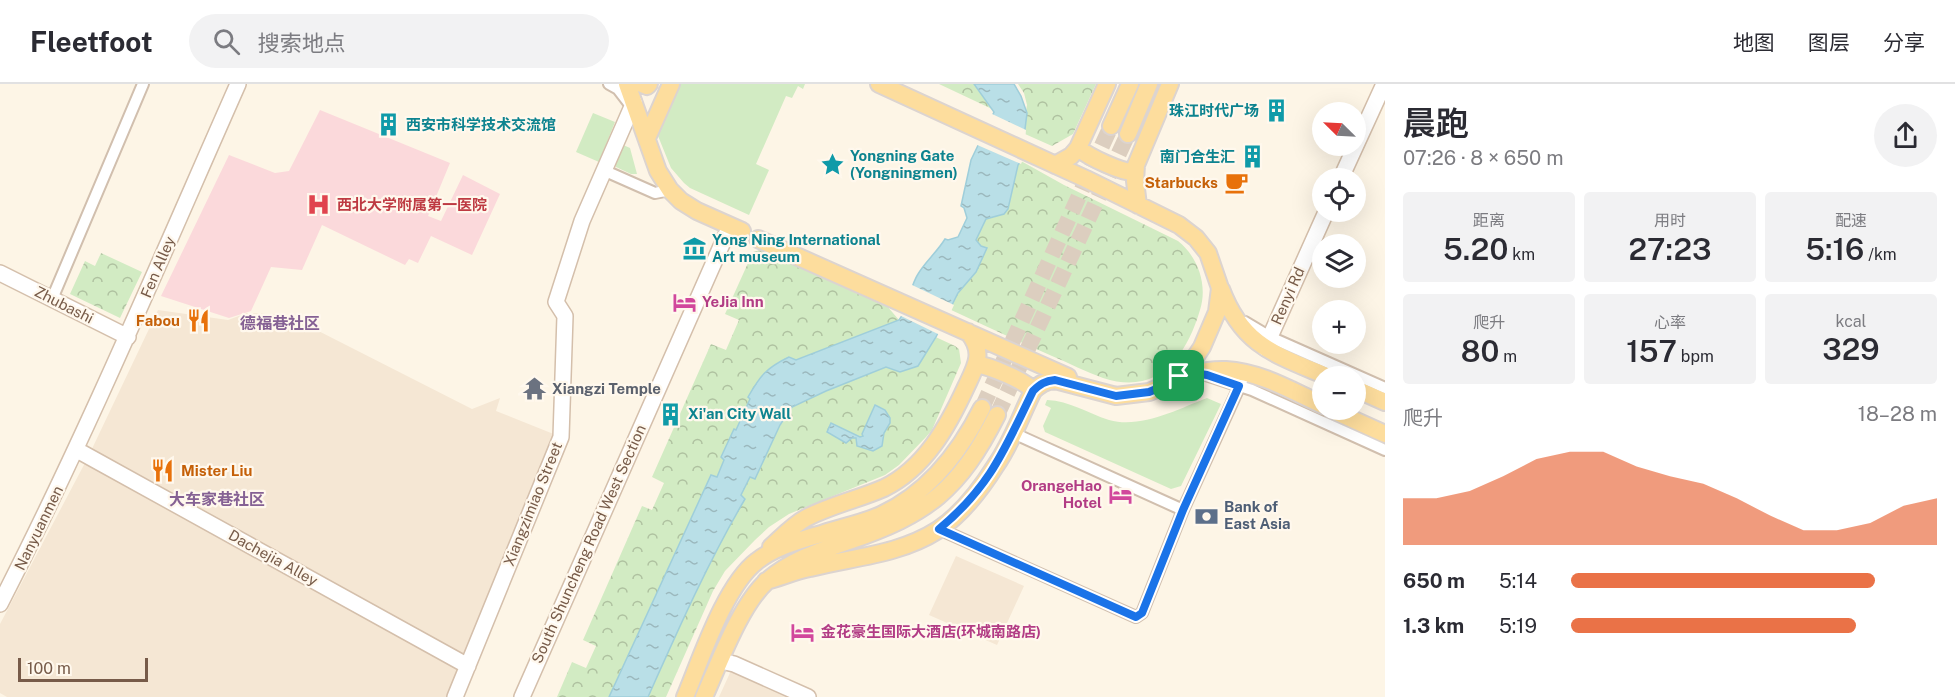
<!DOCTYPE html>
<html lang="zh">
<head>
<meta charset="utf-8">
<style>
	body { margin:0; font-family:"Public Sans","Noto Sans SC",sans-serif; background:#f2f2f3; color:#2b2b33; height:100vh; display:flex; flex-direction:column; font-size:22px; white-space:nowrap }
	* { box-sizing:border-box; margin:0 }
	p { font-size:20px; color:#7c7c81 }
	.icon { flex:none; width:33px; height:33px; fill:none; stroke:currentColor; stroke-width:2; stroke-linecap:round; stroke-linejoin:round }
	.map { position:relative; flex:1; overflow:hidden }
	.side { display:flex; flex-direction:column; background:#fff; width:570px }
	.side>* { flex:none }
	.needle { width:39px; rotate:294deg }
	.controls { position:absolute; left:1312px; top:18px; display:grid; gap:12px }
	.controls a { display:grid; place-items:center; width:54px; height:54px; border-radius:50%; background:#fff; box-shadow:0 6px 24px #0002; font-size:30px }
	.scale { position:absolute; left:18px; bottom:15px; width:130px; box-sizing:border-box; padding-left:6px; border:3px solid #775b49; border-top:0; font-size:16px; line-height:21px; white-space:nowrap; color:#775b49; -webkit-text-stroke:4px #fff8ed; paint-order:stroke }
	.pin { position:absolute; display:grid; place-items:center; width:51px; height:51px; color:#fff; margin:-26px; border-radius:12px; box-shadow:0 3px 9px #0006 }
	.round { display:grid; place-items:center; flex:none; width:63px; height:63px; border-radius:32px; background:#f2f2f3 }
	.summary { display:flex; align-items:center; justify-content:space-between; height:102px; padding:0 18px }
	h1 { font-size:33px; font-weight:600; line-height:45px }
	.metrics { display:grid; grid-template-columns:repeat(3,1fr); gap:9px; height:102px; padding:6px 18px }
	.metrics div { display:grid; align-content:center; border-radius:6px; background:#f2f2f3; text-align:center }
	.metrics b { font-size:30px; font-weight:600 }
	.metrics small { font-size:16px; font-weight:400 }
	.metrics p { font-size:16px }
	.chart { height:168px; padding:12px 18px }
	.chart p { display:flex; justify-content:space-between }
	.chart svg { width:100%; height:108px; margin-top:6px; fill:#ea7247; opacity:.7 }
	ul { padding:0 18px; list-style:none; font-size:20px }
	li { display:grid; grid-template-columns:96px 72px 1fr; align-items:center; height:45px }
	li i { height:15px; border-radius:8px; background:#ea7247 }
	header { display:flex; align-items:center; gap:36px; box-sizing:border-box; height:84px; padding:0 30px; background:#fff; border-bottom:2px solid #e1e1e2 }
	header strong { font-size:28px }
	nav { display:flex; gap:33px; margin-inline-start:auto; font-size:21px }
	.search { width:420px; height:54px; background:#f2f2f3; display:flex; align-items:center; gap:15px; box-sizing:border-box; padding:0 21px; border-radius:33px; color:#7c7c81; font-size:22px }
	main { display:flex; flex:1; min-height:0 }
	.map>svg:first-child { display:block }
	.residential { fill:#f5e7d4 }
	.medical { fill:#fbd9db }
	.green { fill:#d2ebc3 }
	.forest { fill:url(#forest-crowns) }
	.water { fill:url(#water-ripples); stroke:#9fceda; stroke-width:1.5 }
	.pier { fill:#fdf5e6 }
	.lines { fill:none; stroke-linecap:round; stroke-linejoin:round }
	.primary-tunnel { stroke:#dccebf; stroke-width:16; stroke-dasharray:16 8; stroke-linecap:butt }
	.street-casing { stroke:#d1bfae; stroke-width:14 }
	.secondary-casing { stroke:#d4bfab; stroke-width:18 }
	.primary-casing { stroke:#dcd4d0; stroke-width:20 }
	.street { stroke:#fff; stroke-width:10 }
	.secondary { stroke:#fff; stroke-width:15 }
	.primary { stroke:#fddd9d; stroke-width:16 }
	.route-casing { stroke:#fff; stroke-width:12 }
	.route { stroke:#1a73e8; stroke-width:8 }
	.labels { text-anchor:middle; stroke-width:4.5; stroke-linejoin:round; paint-order:stroke }
	.culture-label { font-size:15px; font-weight:bold; fill:#0d838f; stroke:#fff8ed; text-anchor:start }
	.food-label { font-size:15px; font-weight:bold; fill:#c56008; stroke:#fff8ed; text-anchor:end }
	.health-label { font-size:15px; font-weight:bold; fill:#be3a42; stroke:#fff8ed; text-anchor:start }
	.street-label { font-size:15px; fill:#775b49; stroke:#fff8ed }
	.hotel-label { font-size:15px; font-weight:bold; fill:#b23c85; stroke:#fff8ed; text-anchor:start }
	.worship-label { font-size:15px; font-weight:bold; fill:#5b616d; stroke:#fff8ed; text-anchor:start }
	.service-label { font-size:15px; font-weight:bold; fill:#4e5e75; stroke:#fff8ed; text-anchor:start }
	.neighbourhood-label { font-size:16px; font-weight:bold; fill:#856194; stroke:#fff8ed }
</style>
</head>
<body>
<header>
<strong>Fleetfoot</strong>
<div class="search"><svg class="icon" aria-label="search" viewBox="0 0 24 24"><circle cx="10" cy="10" r="6"/><path d="M15 15l6 6"/></svg>搜索地点</div>
<nav><a>地图</a><a>图层</a><a>分享</a></nav>
</header>
<main>
<div class="map">
<svg width="1385" height="613" viewBox="0 0 1385 613">
	<defs>
		<pattern id="forest-crowns" width="20" height="18" patternUnits="userSpaceOnUse" patternTransform="scale(1.5)"><rect width="20" height="18" fill="#d2ebc3"/><path d="M2 6a3 3 0 1 1 6 0M12 15a3 3 0 1 1 6 0" fill="none" stroke="#afc1a0"/></pattern>
		<pattern id="water-ripples" width="26" height="14" patternUnits="userSpaceOnUse" patternTransform="scale(1.5)"><rect width="26" height="14" fill="#b9dfe7"/><path d="M2 4q2-2 4 0t4 0M15 11q2-2 4 0t4 0" fill="none" stroke="#9bb8bd"/></pattern>
	</defs>
	<rect width="100%" height="100%" fill="#fdf5e6"/>
	<path class="residential" d="M158 226 228 236 247 229 287 231 472 325 500 314 496 327 561 353 468 582 90 369Z
		M86 377 463 586 450 613H7L0 609V540Z
		M956 472 1024 502 997 561 929 531Z
		M734 580 808 613H719Z"/>
	<path class="medical" d="M320 26 450 79 428 132 441 137 463 91 500 110 472 171 431 152 418 179 409 175 405 181 322 141 302 186 271 183 251 227 229 234 161 212 229 71 275 89 289 87Z"/>
	<path class="green" d="M678 0H805L803 5 798 2 792 14 786 12 756 80 769 86 749 131 690 104 684 99 671 84 656 47Z
		M593 29 615 38 599 78 576 68Z
		M621 60 630 64 637 90H631L616 83 613 78Z
		M1207 314 1221 320 1181 402 1171 405 1045 348 1043 342 1051 324 1045 321 1047 316C1070 317 1087 329 1109 336 1141 345 1178 325 1207 314Z"/>
	<path class="forest" d="M939 0H974L992 25Z
		M1018 0H1096L1073 50 1052 62 1025 50 1023 45 1027 21 1024 9Z
		M1021 77 1064 101 1178 157C1198 173 1208 201 1200 226 1186 273 1158 312 1103 294 1086 288 1069 279 1052 272 1017 257 983 241 949 225L958 209 976 188 986 164 981 162 976 156 986 134 995 133 1008 125 1018 81Z
		M761 166 887 222 899 236 955 262 959 265 961 279 932 346 926 353 899 381 885 391 789 430 769 443 755 456 725 487 713 507 666 613H557L572 578 586 584 596 562 583 556 642 422 652 426 664 399 652 393 711 260 726 266 739 236 725 230 753 168Z
		M101 169 142 188 120 234 70 210 85 177 95 182Z"/>
	<path class="water" d="M974 0H1014L1021 12 1027 29 1021 77 1018 81 1008 125 1004 130 986 135 976 156 981 162 987 164 976 188 958 209 936 253 918 282 900 288 886 283 826 307 792 323 780 341 755 395 750 393 741 411 745 415C708 478 678 546 648 613H609L711 391 717 393 724 376 721 373 734 345 736 346 750 315 748 313C760 292 766 284 789 273L796 276 899 236C909 223 909 204 918 190 925 178 937 168 945 155L948 156 958 153 967 134 964 124 961 122 971 76 994 28Z
		M875 321 885 326 890 334V339L884 349 882 362 873 367 857 362 856 354H852L846 359 827 348 831 339 860 353 863 352 862 350Z"/>
	<path class="pier" d="M990 29 1026 46 1024 73 1021 80 975 60Z
		M910 200 954 221 940 251 899 231Z"/>
	<g class="lines">
		<path class="primary-tunnel" d="M982 324 1111 42
			M997 331 1128 50"/>
		<defs>
			<path id="street" d="M609 0 618 5 628 18
				M603 86 655 109 670 106
				M52 215 143 0
				M1245 238 1270 253 1385 304
				M1203 290 1252 306 1385 366
				M1013 349 1183 426 1246 288
				M939 445 1136 533 1142 529 1183 426"/>
			<path id="secondary" d="M1341 94 1384 0
				M0 189 128 253
				M1265 264 1326 128
				M77 366 468 582
				M0 520C87 350 161 174 238 0
				M721 577 734 580 808 613
				M455 613 561 353 565 232 556 218 582 137 634 18
				M522 613 730 142"/>
			<path id="primary" d="M627 0 658 87 670 106 681 117 697 127 742 147
				M642 0 647 2 649 0
				M1111 42 1130 0
				M1128 50 1149 0
				M647 54 671 0
				M1078 64C1089 73 1122 89 1135 88
				M1055 81 1071 72 1078 64 1107 0
				M1138 121 1135 97 1136 81 1170 0
				M758 155 1068 293
				M1221 205C1242 261 1274 270 1326 292
				M976 280C989 282 1027 297 1033 307
				M1179 292C1194 289 1210 285 1226 286 1261 288 1292 307 1323 321
				M1356 305 1385 318
				M1332 326 1385 350
				M771 463C782 453 793 441 806 434 831 421 859 415 884 404 925 384 948 342 966 303 976 282 985 268 968 248
				M766 497C781 493 795 487 810 484 853 473 899 471 938 446 962 430 981 405 996 381 1012 358 1021 331 1033 307 1040 300 1045 297 1055 296L1116 312 1149 308 1166 301 1179 292 1192 278 1202 263 1217 228 1220 204 1208 169 1196 154 1179 141 1086 95 879 0
				M685 613C701 575 725 501 757 477 776 462 802 456 824 449 843 443 863 439 881 431 928 409 959 370 982 324
				M704 613C719 580 740 521 767 497 791 476 820 467 849 457 928 430 959 406 997 331"/>
		</defs>
		<use href="#street" class="street-casing"/>
		<use href="#secondary" class="secondary-casing"/>
		<use href="#primary" class="primary-casing"/>
		<use href="#street" class="street"/>
		<use href="#secondary" class="secondary"/>
		<use href="#primary" class="primary"/>
	</g>
	<g class="lines">
		<defs>
			<path id="route" d="M1193 289 1207 291 1239 302 1183 426 1142 529 1136 533 939 445C991 402 1005 364 1033 307 1040 300 1045 297 1055 296L1116 312 1149 308 1166 301 1179 292Z"/>
		</defs>
		<use href="#route" class="route-casing"/>
		<use href="#route" class="route"/>
	</g>
	<defs>
		<symbol id="building-bare" viewBox="-9 -9 18 18"><path d="M-4-6H4V6H1V3H-1V6H-4ZM-2.5-4.3h1.7v1.8h-1.7ZM.8-4.3h1.7v1.8H.8ZM-2.5-1h1.7V.8h-1.7ZM.8-1h1.7V.8H.8Z" fill="#0f9aa8" stroke="#fff8ed" stroke-width="2.5" paint-order="stroke"/></symbol>
		<symbol id="sight-bare" viewBox="-9 -9 18 18"><path d="M0-6L1.8-2.2L6-1.7L2.9 1.2L3.7 5.4L0 3.3L-3.7 5.4L-2.9 1.2L-6-1.7L-1.8-2.2Z" fill="#0f9aa8" stroke="#fff8ed" stroke-width="2.5" paint-order="stroke"/></symbol>
		<symbol id="cafe-bare" viewBox="-9 -9 18 18"><path d="M-5.5-4.5H6V0H3Q3 3.5 0 3.5H-2.5Q-5.5 3.5-5.5 0ZM3-3.2v2h1.7v-2ZM-6 4.5H4V6H-6Z" fill="#e8710a" stroke="#fff8ed" stroke-width="2.5" paint-order="stroke"/></symbol>
		<symbol id="hospital-bare" viewBox="-9 -9 18 18"><path d="M-5-5h3v3.5h4V-5h3V5h-3V1.5h-4V5h-3Z" fill="#e0444e" stroke="#fff8ed" stroke-width="2.5" paint-order="stroke"/></symbol>
		<symbol id="museum-bare" viewBox="-9 -9 18 18"><path d="M0-6L6-3V-2H-6V-3ZM-5-1h2V3h-2ZM-1-1h2V3h-2ZM3-1h2V3H3ZM-6 4H6V6H-6Z" fill="#0f9aa8" stroke="#fff8ed" stroke-width="2.5" paint-order="stroke"/></symbol>
		<symbol id="hotel-bare" viewBox="-9 -9 18 18"><path d="M-6-4.5h1.5V1H6V5H4.5V3h-9V5H-6ZM-4 0a1.8 1.8 0 1 1 3.6 0ZM.5 0V-2.5h3Q6-2.5 6 0Z" fill="#d1479c" stroke="#fff8ed" stroke-width="2.5" paint-order="stroke"/></symbol>
		<symbol id="restaurant-bare" viewBox="-9 -9 18 18"><path d="M-5-6h1v4h1v-4h1v4h1v-4h1v5L-1.5 .5V6h-2V.5L-5-1ZM5-6V6H3V1.5H1.5Q1.5-4 5-6Z" fill="#e8710a" stroke="#fff8ed" stroke-width="2.5" paint-order="stroke"/></symbol>
		<symbol id="temple-bare" viewBox="-9 -9 18 18"><path d="M0-6L5-2H3V0L6.5 2.5H4V6H1.5V3h-3V6H-4V2.5H-6.5L-3 0V-2H-5Z" fill="#6b7280" stroke="#fff8ed" stroke-width="2.5" paint-order="stroke"/></symbol>
		<symbol id="bank-bare" viewBox="-9 -9 18 18"><path d="M-6-4H6V4H-6ZM0-2.3a2.3 2.3 0 1 0 0 4.6a2.3 2.3 0 1 0 0-4.6Z" fill="#5c6f8a" stroke="#fff8ed" stroke-width="2.5" paint-order="stroke"/></symbol>
	</defs>
	<g fill-rule="evenodd">
		<use href="#building-bare" x="1260" y="10" width="33" height="33"/>
		<use href="#building-bare" x="372" y="24" width="33" height="33"/>
		<use href="#building-bare" x="1236" y="56" width="33" height="33"/>
		<use href="#sight-bare" x="816" y="64" width="33" height="33"/>
		<use href="#cafe-bare" x="1220" y="82" width="33" height="33"/>
		<use href="#hospital-bare" x="302" y="104" width="33" height="33"/>
		<use href="#museum-bare" x="678" y="148" width="33" height="33"/>
		<use href="#hotel-bare" x="668" y="202" width="33" height="33"/>
		<use href="#restaurant-bare" x="182" y="220" width="33" height="33"/>
		<use href="#temple-bare" x="518" y="288" width="33" height="33"/>
		<use href="#building-bare" x="654" y="314" width="33" height="33"/>
		<use href="#restaurant-bare" x="146" y="370" width="33" height="33"/>
		<use href="#hotel-bare" x="1104" y="394" width="33" height="33"/>
		<use href="#bank-bare" x="1190" y="416" width="33" height="33"/>
		<use href="#hotel-bare" x="786" y="532" width="33" height="33"/>
	</g>
	<g class="labels">
		<g class="culture-label">
			<text x="1259" y="32" text-anchor="end">珠江时代广场</text>
			<text x="406" y="46">西安市科学技术交流馆</text>
			<text x="850" y="77">Yongning Gate<tspan x="850" dy="17">(Yongningmen)</tspan></text>
			<text x="1235" y="78" text-anchor="end">南门合生汇</text>
			<text x="712" y="161">Yong Ning International<tspan x="712" dy="17">Art museum</tspan></text>
			<text x="688" y="335">Xi'an City Wall</text>
		</g>
		<g class="food-label">
			<text x="1218" y="104">Starbucks</text>
			<text x="180" y="242">Fabou</text>
			<text x="181" y="392" text-anchor="start">Mister Liu</text>
		</g>
		<g class="health-label">
			<text x="337" y="126">西北大学附属第一医院</text>
		</g>
		<g class="street-label">
			<text transform="translate(158 183) rotate(-67)" y="5">Fen Alley</text>
			<text transform="translate(1288 212) rotate(-66)" y="5">Renyi Rd</text>
			<text transform="translate(64 221) rotate(27)" y="5">Zhubashi</text>
			<text transform="translate(533 420) rotate(-68)" y="5">Xiangzimiao Street</text>
			<text transform="translate(39 444) rotate(-64)" y="5">Nanyuanmen</text>
			<text transform="translate(589 460) rotate(-66)" y="5">South Shuncheng Road West Section</text>
			<text transform="translate(273 474) rotate(29)" y="5">Dachejia Alley</text>
		</g>
		<g class="hotel-label">
			<text x="702" y="223">YeJia Inn</text>
			<text x="1102" y="407" text-anchor="end">OrangeHao<tspan x="1102" dy="17">Hotel</tspan></text>
			<text x="821" y="553">金花豪生国际大酒店(环城南路店)</text>
		</g>
		<g class="worship-label">
			<text x="552" y="310">Xiangzi Temple</text>
		</g>
		<g class="service-label">
			<text x="1224" y="428">Bank of<tspan x="1224" dy="17">East Asia</tspan></text>
		</g>
		<g class="neighbourhood-label">
			<text x="280" y="245">德福巷社区</text>
			<text x="217" y="421">大车家巷社区</text>
		</g>
	</g>
</svg>
<div class="controls">
<a><svg class="needle" viewBox="-14 -14 28 28"><path d="M0-13l5 13h-10z" fill="#e53935"/><path d="M0 13l5-13h-10z" fill="#7c7c81"/></svg></a>
<a><svg class="icon" aria-label="locate" viewBox="0 0 24 24"><circle cx="12" cy="12" r="6"/><path d="M12 2v4M12 18v4M2 12h4M18 12h4"/></svg></a>
<a><svg class="icon" aria-label="layers" viewBox="0 0 24 24"><path d="M12 4l9 5-9 5-9-5zM3 14l9 5 9-5"/></svg></a>
<a>+</a>
<a>−</a>
</div>
<div class="scale">100 m</div>
<div class="pin" style="left:1179px;top:292px;background:#1e9e55"><svg class="icon" aria-label="arrive" viewBox="0 0 24 24"><path d="M6 21V4h12l-3 4 3 4H6"/></svg></div>
</div>
<section class="side">
<div class="summary"><div><h1>晨跑</h1><p>07:26 · 8 × 650 m</p></div><a class="round"><svg class="icon" aria-label="share" viewBox="0 0 24 24"><path d="M12 15V3M7 8l5-5 5 5M5 13v7h14v-7"/></svg></a></div>
<div class="metrics">
<div><p>距离</p><b>5.20<small> km</small></b></div>
<div><p>用时</p><b>27:23</b></div>
<div><p>配速</p><b>5:16<small> /km</small></b></div>
</div>
<div class="metrics">
<div><p>爬升</p><b>80<small> m</small></b></div>
<div><p>心率</p><b>157<small> bpm</small></b></div>
<div><p>kcal</p><b>329</b></div>
</div>
<div class="chart"><p><span>爬升</span>18–28 m</p>
<svg viewBox="0 0 160 44" preserveAspectRatio="none"><path d="M0 44V25L10 25L20 22L30 16L40 9L50 6L60 6L70 12L80 16L90 19L100 25L110 32L120 38L130 38L140 35L150 28L160 25V44z"/></svg>
</div>
<ul>
<li><b>650 m</b>5:14<i style="width:83%"></i></li>
<li><b>1.3 km</b>5:19<i style="width:78%"></i></li>
</ul>
</section>
</main>
</body>
</html>
